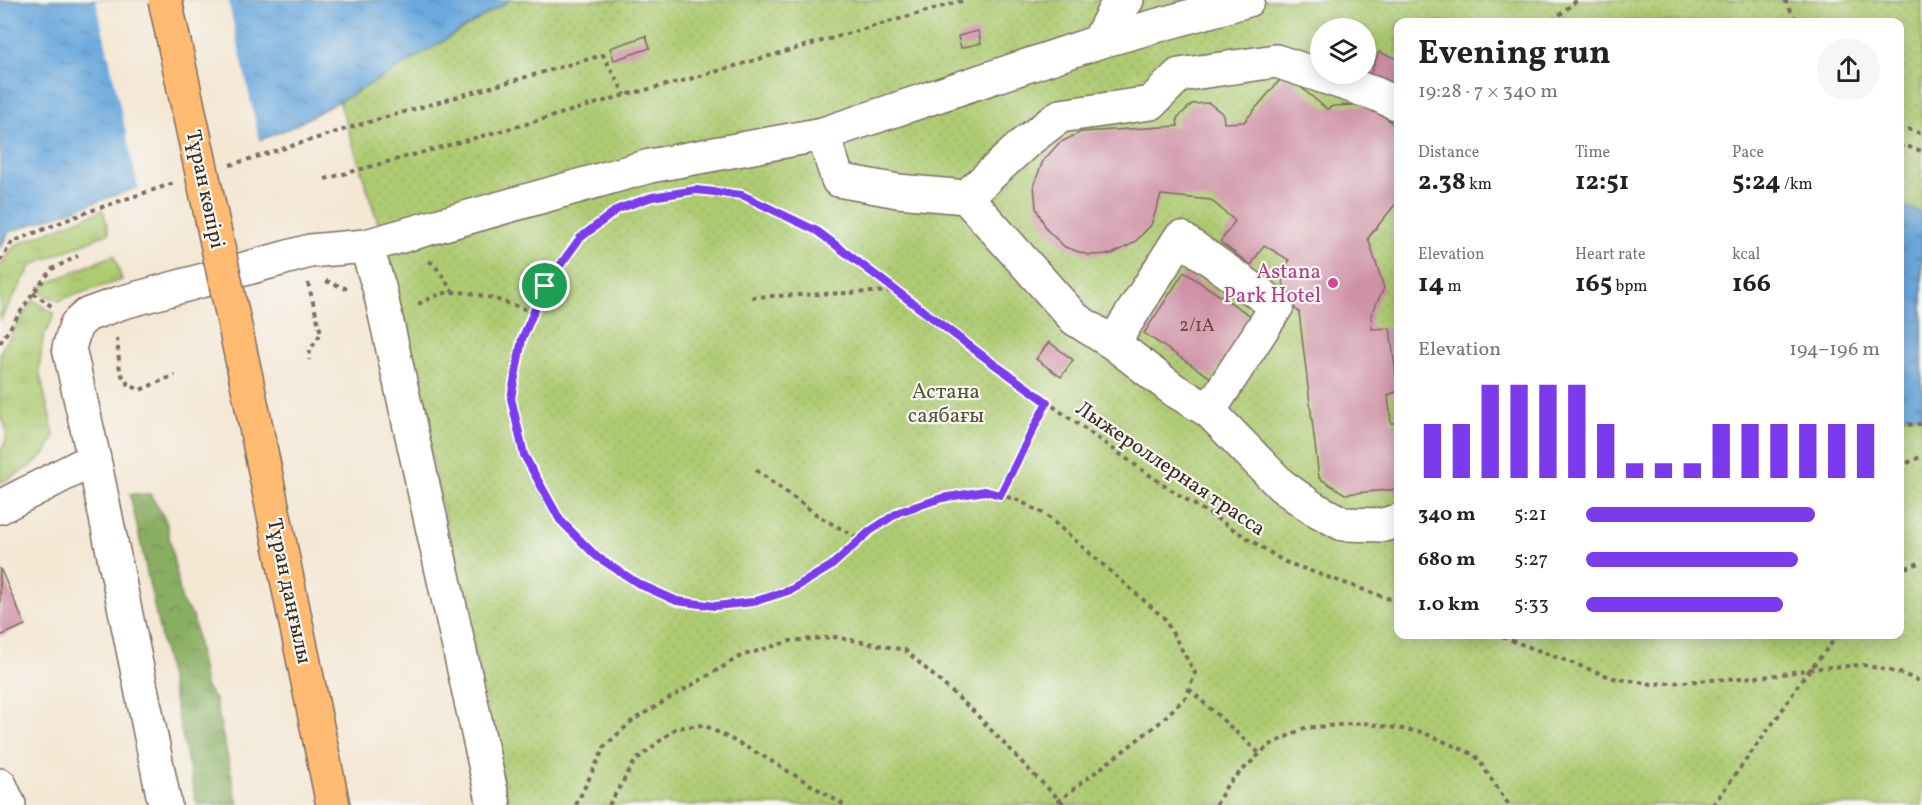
<!DOCTYPE html>
<html lang="en">
<head>
<meta charset="utf-8">
<style>
	body { margin:0; font-family:Vollkorn,serif; background:#f6f6f6; color:#222; height:100vh; display:flex; flex-direction:column; font-size:22px; white-space:nowrap }
	* { box-sizing:border-box; margin:0 }
	p { font-size:20px; color:#767676 }
	.icon { flex:none; width:33px; height:33px; fill:none; stroke:currentColor; stroke-width:2; stroke-linecap:round; stroke-linejoin:round }
	.map { position:relative; flex:1; overflow:hidden }
	.sheet { position:absolute; left:1394px; top:18px; width:510px; height:621px; display:flex; flex-direction:column; background:#fff; border-radius:12px; box-shadow:0 3px 15px #0003 }
	.sheet>* { flex:none }
	.controls { position:absolute; left:1310px; top:18px; display:grid; gap:12px }
	.controls a { display:grid; place-items:center; width:66px; height:66px; border-radius:50%; background:#fff; box-shadow:0 3px 15px #0003; font-size:30px }
	.pin { position:absolute; display:grid; place-items:center; width:51px; height:51px; color:#fff; margin:-26px; border:3px solid #fff; border-radius:50%; box-shadow:0 2px 6px #0007 }
	.round { display:grid; place-items:center; flex:none; width:63px; height:63px; border-radius:32px; background:#f6f6f6 }
	.overview { display:flex; align-items:center; justify-content:space-between; height:102px; padding:0 24px }
	h1 { font-size:33px; font-weight:700; line-height:45px }
	.figures { display:grid; grid-template-columns:repeat(3,1fr); gap:9px; height:102px; padding:6px 24px }
	.figures div { display:grid; align-content:center }
	.figures b { font-size:26px; font-weight:700 }
	.figures small { font-size:16px; font-weight:400 }
	.figures p { font-size:16px }
	.chart { height:168px; padding:12px 24px }
	.chart p { display:flex; justify-content:space-between }
	.chart svg { width:100%; height:108px; margin-top:6px; stroke:#7c3aed; stroke-width:6 }
	ul { padding:0 24px; list-style:none; font-size:20px }
	li { display:grid; grid-template-columns:96px 72px 1fr; align-items:center; height:45px }
	li i { height:15px; border-radius:8px; background:#7c3aed }
	.map>svg:first-child { display:block }
	.grass { fill:url(#grass-tufts); stroke:#747a48; stroke-width:1.5 }
	.forest { fill:url(#forest-crowns); stroke:#626c41; stroke-width:1.5 }
	.park { fill:url(#park-dots); stroke:#747a48; stroke-width:1.5; fill-rule:evenodd }
	.water { fill:url(#water-ripples); stroke:#53697e; stroke-width:1.5 }
	.pier { fill:#f4e7d4 }
	.building { fill:#cf91a6 }
	.lines { fill:none; stroke-linecap:round; stroke-linejoin:round }
	.minor-casing { stroke:#7c6c5e; stroke-width:36 }
	.major-casing { stroke:#7c6c5e; stroke-width:36 }
	.path { stroke:#7c6c5e; stroke-width:4; stroke-dasharray:4.5 4.5; stroke-linecap:butt }
	.minor { stroke:#fff; stroke-width:33 }
	.major { stroke:#ffbb71; stroke-width:33 }
	.major-bridge-casing { stroke:#7c6c5e; stroke-width:36; stroke-linecap:butt }
	.path-bridge { stroke:#7c6c5e; stroke-width:4; stroke-dasharray:4.5 4.5; stroke-linecap:butt }
	.major-bridge { stroke:#ffbb71; stroke-width:33 }
	.route-casing { stroke:#fff; stroke-width:12 }
	.route { stroke:#7c3aed; stroke-width:8 }
	.hotel-dot { fill:#d1479c; stroke:#f6f6f2; stroke-width:2 }
	.labels { text-anchor:middle; stroke-width:4.5; stroke-linejoin:round; paint-order:stroke }
	.number-label { font-size:18px; fill:#604440 }
	.street-label { font-size:21px; fill:#3b2a1e; stroke:#f6f6f2 }
	.hotel-label { font-size:21px; fill:#b23c85; stroke:#f6f6f2; text-anchor:end }
	.park-label { font-size:21px; fill:#585233; stroke:#f6f6f2 }
</style>
</head>
<body>
<div class="map">
<svg width="1922" height="805" viewBox="0 0 1922 805">
	<defs>
		<pattern id="grass-tufts" width="24" height="20" patternUnits="userSpaceOnUse" patternTransform="scale(1.5)"><rect width="24" height="20" fill="#aecb72"/><path d="M3 7l-1-3M5 7V3M7 7l1-3M15 17l-1-3M17 17v-4M19 17l1-3" fill="none" stroke="#97ae62"/></pattern>
		<pattern id="forest-crowns" width="20" height="18" patternUnits="userSpaceOnUse" patternTransform="scale(1.5)"><rect width="20" height="18" fill="#8aaf64"/><path d="M2 6a3 3 0 1 1 6 0M12 15a3 3 0 1 1 6 0" fill="none" stroke="#728f52"/></pattern>
		<pattern id="park-dots" width="8" height="8" patternUnits="userSpaceOnUse" patternTransform="scale(1.5)"><rect width="8" height="8" fill="#aecb72"/><path d="M2 2h.1M6 6h.1" fill="none" stroke="#97ae62" stroke-width="1.8" stroke-linecap="round"/></pattern>
		<pattern id="water-ripples" width="26" height="14" patternUnits="userSpaceOnUse" patternTransform="scale(1.5)"><rect width="26" height="14" fill="#6ba8dd"/><path d="M2 4q2-2 4 0t4 0M15 11q2-2 4 0t4 0" fill="none" stroke="#5989b3"/></pattern>
	</defs>
	<rect width="100%" height="100%" fill="#f6f6f2"/>
	<filter id="ink" filterUnits="userSpaceOnUse"><feTurbulence type="fractalNoise" baseFrequency=".0167" numOctaves="2"/><feDisplacementMap in="SourceGraphic" scale="12" xChannelSelector="R" yChannelSelector="G"/><feConvolveMatrix kernelMatrix="1 2 1 2 8 2 1 2 1" color-interpolation-filters="sRGB"/></filter>
	<filter id="wash" filterUnits="userSpaceOnUse"><feTurbulence type="fractalNoise" baseFrequency=".008" numOctaves="4" result="noise"/><feDisplacementMap in="SourceGraphic" scale="24" xChannelSelector="R" yChannelSelector="G"/><feGaussianBlur stdDeviation="1.35" result="paint"/><feColorMatrix in="noise" values="0 0 0 0 0 0 0 0 0 0 0 0 0 0 0 0 0 1.4 0 .05"/><feComposite in="paint" operator="in"/></filter>
	<g filter="url(#wash)">
		<rect width="100%" height="100%" fill="#f4e7d4"/>
		<path class="grass" d="M103 210 109 233 32 265 0 320V267L9 252 18 244Z
			M114 255 122 280 65 298 60 301 42 294 39 290 43 285Z
			M33 300 55 314 43 338 39 370 54 435C48 460 21 472 0 483V451C8 443 9 426 0 417V352Z"/>
		<path class="forest" d="M130 494H150L166 521 182 603 193 616 205 686 215 700 238 805H197Z"/>
		<path class="park" d="M510 0H1922V805H508L398 303 394 273 339 101 387 75ZM1398 22H1899V634H1398ZM1320 28H1365V74H1320Z"/>
		<path class="water" d="M0 0H510L387 75 290 128 150 183 9 232 0 248Z
			M1899 206 1922 212V415L1899 416Z"/>
		<path class="pier" d="M96 0H228L260 143 139 190Z"/>
		<g id="blocks">
			<path class="building" d="M978 31 981 43 961 48 958 36Z
				M646 36 650 48 614 60 610 48Z
				M1379 52 1398 59V90L1369 78Z
				M1285 74 1327 109 1333 106 1357 105 1381 113 1398 129V201L1368 238 1384 288 1371 315 1372 329 1390 328 1398 391 1388 395 1391 423H1398V489L1345 494 1319 478 1299 312 1286 301 1283 279 1289 260 1264 245 1251 265 1220 242 1235 221 1211 200 1161 195 1151 225 1134 243 1112 254 1088 255 1065 247 1047 230 1036 208 1034 184 1043 161 1059 143 1081 132 1178 126 1177 118 1192 104 1209 103 1223 114 1224 123 1244 122Z
				M1184 272 1251 316 1211 378 1144 333Z
				M1049 342 1073 360 1061 377 1036 359Z
				M0 568 25 625 0 636Z"/>
		</g>
	</g>
	<g filter="url(#ink)">
		<use href="#blocks" fill-opacity="0" stroke="#7c6c5e" stroke-width="1.5"/>
		<g class="lines">
			<defs>
				<path id="minor" d="M1098 42 1115 9 1127 0
					M823 134 838 180 898 191 966 197 1075 319 1113 343 1174 390 1209 411 1282 486 1313 508 1343 524 1383 525 1398 521
					M966 197 1026 142 1060 116 1151 103 1179 75 1276 61 1376 94 1398 104
					M366 246 379 287 494 805
					M1113 343 1180 238 1277 306 1209 411
					M0 507 94 459
					M0 785 9 805
					M165 805 94 459 69 348 76 325 87 315 120 303 310 251 366 246 650 166 823 134 1098 42 1248 0"/>
				<path id="major" d="M246 378 333 805"/>
			</defs>
			<use href="#minor" class="minor-casing"/>
			<use href="#major" class="major-casing"/>
			<path class="path" d="M1785 0 1797 22
				M1554 22 1555 19 1577 0
				M1899 126 1922 134
				M1899 147 1906 146 1922 151
				M230 165 362 124 603 55 625 95
				M325 179 526 124 625 95 686 80 965 0
				M696 191 742 195 817 231 991 362 1162 484 1285 562 1398 602
				M619 209 580 238 545 286 522 339 511 398 524 455 560 520 596 556 639 584 677 601 715 606 753 602 791 590 831 566 870 531 899 511 942 498 985 491 1018 500 1046 515 1164 618 1195 673 1186 697 1158 724 1053 805
				M0 261 12 242 87 212 174 183
				M429 261C438 266 446 283 453 292
				M326 281 345 288 346 290
				M308 283 321 333 310 350 309 360
				M33 293 54 308
				M752 297 895 291
				M418 304C427 300 436 295 445 293 472 288 509 304 534 312
				M117 338 120 372 128 384 140 390 175 375
				M0 343 33 293 52 269 78 256
				M1899 425 1922 424
				M1899 467 1922 456
				M756 470 820 517 861 540
				M1001 495 1047 402
				M1899 574 1906 568 1922 562
				M1494 634 1613 678 1652 684 1771 676 1817 668 1863 665 1900 673 1922 682
				M1189 689 1260 754
				M576 805 605 746 633 720 741 656 790 641 835 637 905 650 973 711 1034 775
				M609 805 635 761 676 728 704 725 763 756 844 805
				M1216 805 1227 785 1268 746 1304 728 1363 723 1422 732 1475 755 1509 805
				M1713 805 1781 712 1800 682 1839 634"/>
			<use href="#minor" class="minor"/>
			<use href="#major" class="major"/>
			<defs>
				<path id="major-bridge" d="M165 0 246 378"/>
			</defs>
			<use href="#major-bridge" class="major-bridge-casing"/>
			<path class="path-bridge" d="M1034 775 1065 805"/>
			<use href="#major-bridge" class="major-bridge"/>
		</g>
	</g>
	<g class="lines" filter="url(#ink)">
		<defs>
			<path id="route" d="M696 190 742 195 817 231 991 362 1047 402 1000 495 985 491 942 498 899 512 870 531 831 566 791 590 753 602 715 606 677 601 639 584 596 556 560 520 524 455 511 398 522 339 545 286 580 238 618 209 652 197Z"/>
		</defs>
		<use href="#route" class="route-casing"/>
		<use href="#route" class="route"/>
	</g>
	<circle class="hotel-dot" cx="1333" cy="283" r="6"/>
	<g class="labels">
		<g class="number-label">
			<text x="1197" y="331">2/1А</text>
		</g>
		<g class="street-label">
			<text transform="translate(206 189) rotate(78)" y="7">Тұран көпірі</text>
			<text transform="translate(1171 468) rotate(34)" y="7">Лыжероллерная трасса</text>
			<text transform="translate(290 591) rotate(78)" y="7">Тұран даңғылы</text>
		</g>
		<g class="hotel-label">
			<text x="1321" y="278">Astana<tspan x="1321" dy="24">Park Hotel</tspan></text>
		</g>
		<g class="park-label">
			<text x="946" y="398">Астана<tspan x="946" dy="24">саябағы</tspan></text>
		</g>
	</g>
</svg>
<div class="controls">
<a><svg class="icon" aria-label="layers" viewBox="0 0 24 24"><path d="M12 4l9 5-9 5-9-5zM3 14l9 5 9-5"/></svg></a>
</div>
<div class="pin" style="left:545px;top:286px;background:#1e9e55"><svg class="icon" aria-label="arrive" viewBox="0 0 24 24"><path d="M6 21V4h12l-3 4 3 4H6"/></svg></div>
<section class="sheet">
<div class="overview"><div><h1>Evening run</h1><p>19:28 · 7 × 340 m</p></div><a class="round"><svg class="icon" aria-label="share" viewBox="0 0 24 24"><path d="M12 15V3M7 8l5-5 5 5M5 13v7h14v-7"/></svg></a></div>
<div class="figures">
<div><p>Distance</p><b>2.38<small> km</small></b></div>
<div><p>Time</p><b>12:51</b></div>
<div><p>Pace</p><b>5:24<small> /km</small></b></div>
</div>
<div class="figures">
<div><p>Elevation</p><b>14<small> m</small></b></div>
<div><p>Heart rate</p><b>165<small> bpm</small></b></div>
<div><p>kcal</p><b>166</b></div>
</div>
<div class="chart"><p><span>Elevation</span>194–196 m</p>
<svg viewBox="0 0 160 44" preserveAspectRatio="none"><path d="M5 44V22M15 44V22M25 44V6M35 44V6M45 44V6M55 44V6M65 44V22M75 44V38M85 44V38M95 44V38M105 44V22M115 44V22M125 44V22M135 44V22M145 44V22M155 44V22"/></svg>
</div>
<ul>
<li><b>340 m</b>5:21<i style="width:78%"></i></li>
<li><b>680 m</b>5:27<i style="width:72%"></i></li>
<li><b>1.0 km</b>5:33<i style="width:67%"></i></li>
</ul>
</section>
</div>
</body>
</html>
